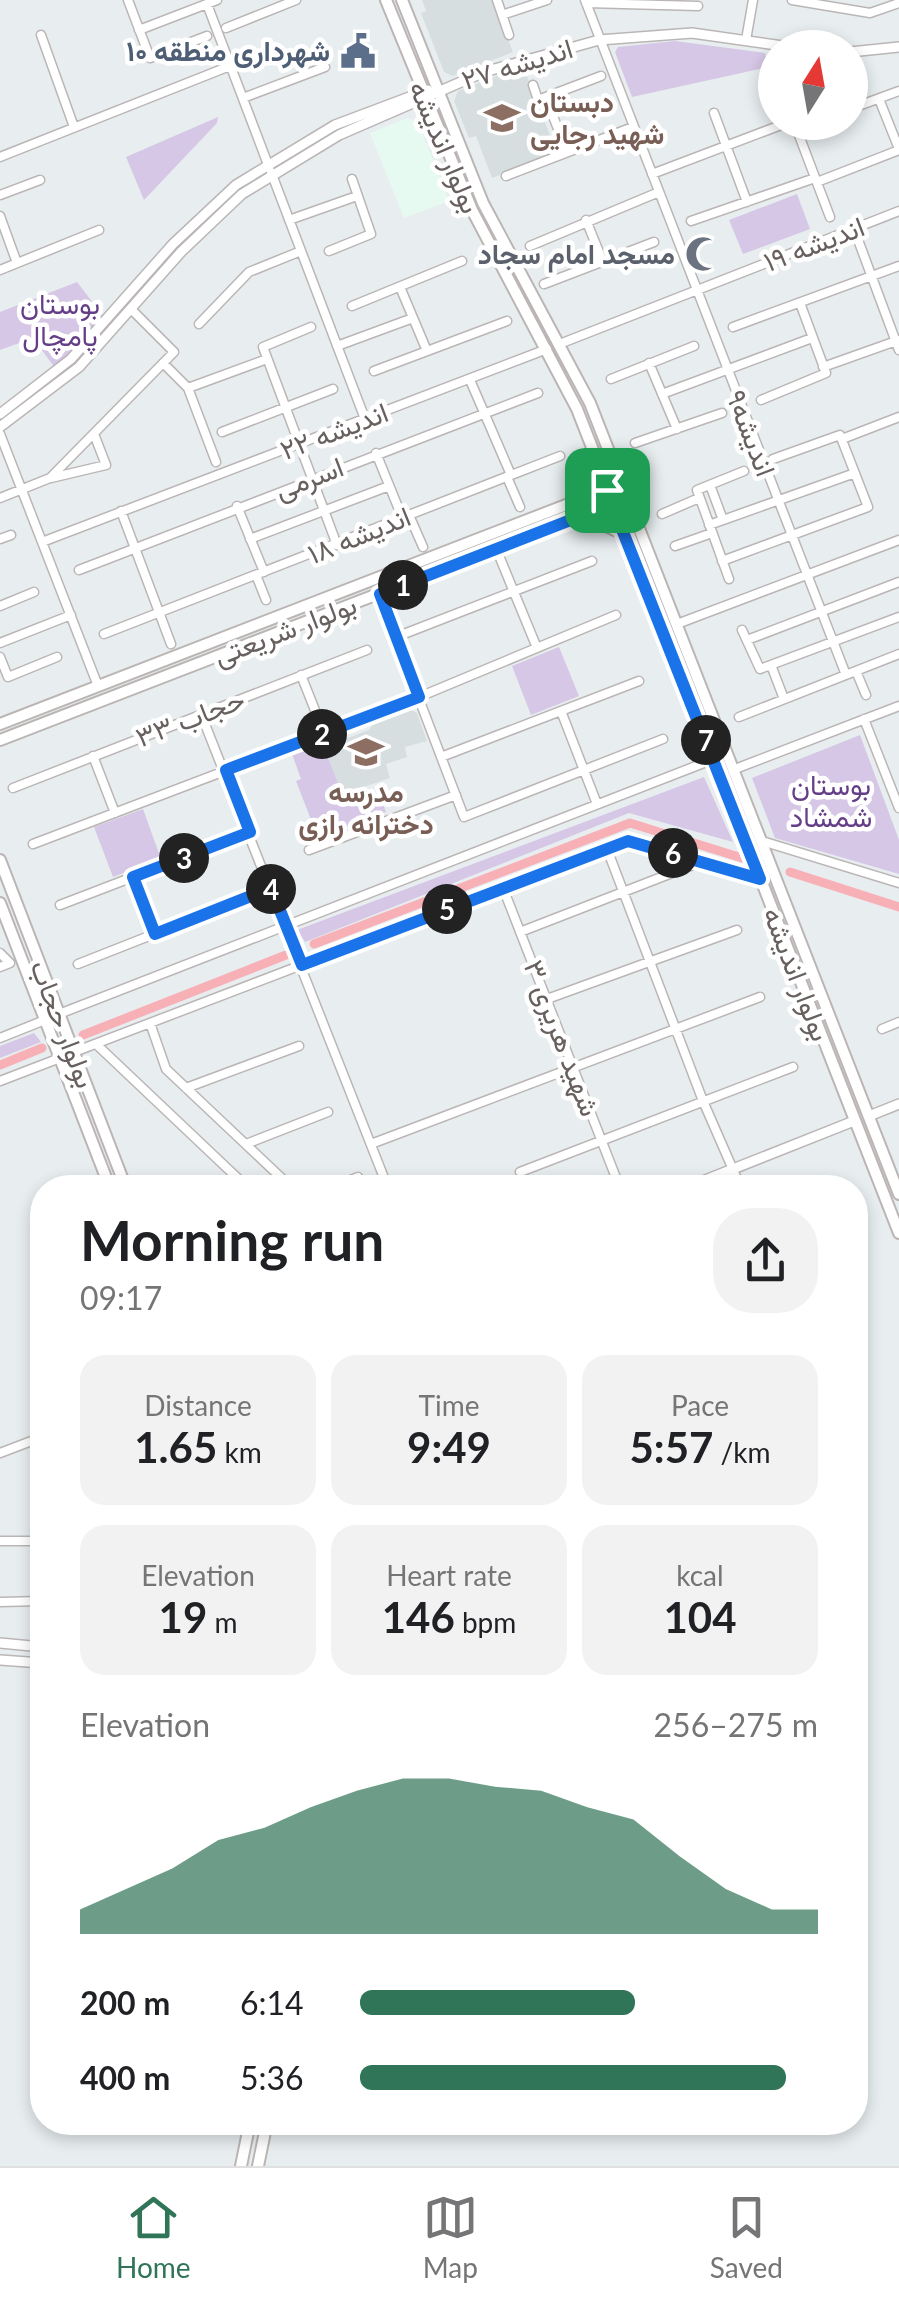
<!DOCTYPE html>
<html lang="en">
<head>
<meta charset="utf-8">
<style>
	body { margin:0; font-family:Lato,Vazirmatn,sans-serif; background:#f2f2f2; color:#202124; height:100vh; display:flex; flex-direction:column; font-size:38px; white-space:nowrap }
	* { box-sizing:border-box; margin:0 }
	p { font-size:32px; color:#757577 }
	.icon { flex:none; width:55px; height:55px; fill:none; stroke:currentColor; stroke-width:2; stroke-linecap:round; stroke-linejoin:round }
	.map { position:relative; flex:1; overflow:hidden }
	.sheet { position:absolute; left:30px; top:1175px; width:838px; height:960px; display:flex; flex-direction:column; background:#fff; border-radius:40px; box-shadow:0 5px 15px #0003 }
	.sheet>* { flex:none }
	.needle { width:65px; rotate:11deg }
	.buttons { position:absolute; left:758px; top:30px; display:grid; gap:20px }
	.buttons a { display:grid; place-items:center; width:110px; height:110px; border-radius:50%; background:#fff; box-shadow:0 5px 15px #0003; font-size:50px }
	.pin { position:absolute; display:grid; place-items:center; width:85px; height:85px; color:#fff; margin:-42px; border-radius:20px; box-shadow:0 5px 15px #0006 }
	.km { position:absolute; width:50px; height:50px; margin:-25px; border-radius:50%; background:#222; color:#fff; font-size:28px; line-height:50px; text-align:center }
	.round { display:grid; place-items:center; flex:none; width:105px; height:105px; border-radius:40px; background:#f2f2f2 }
	.head { display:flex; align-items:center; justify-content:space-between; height:170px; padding:0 50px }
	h1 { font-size:55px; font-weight:700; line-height:75px }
	.figures { display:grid; grid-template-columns:repeat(3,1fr); gap:15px; height:170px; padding:10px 50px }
	.figures div { display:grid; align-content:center; border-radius:25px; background:#f2f2f2; text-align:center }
	.figures b { font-size:42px; font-weight:700 }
	.figures small { font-size:28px; font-weight:400 }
	.figures p { font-size:28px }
	.chart { height:280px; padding:20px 50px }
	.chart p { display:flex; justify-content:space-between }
	.chart svg { width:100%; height:180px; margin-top:10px; fill:#307558; opacity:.7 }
	ul { padding:0 50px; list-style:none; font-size:32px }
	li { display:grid; grid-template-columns:160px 120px 1fr; align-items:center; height:75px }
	li i { height:25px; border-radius:12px; background:#307558 }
	.tabs { display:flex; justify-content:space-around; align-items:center; height:140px; border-top:2px solid #e0e0e0; background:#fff; font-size:28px; color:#757577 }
	.tabs a { display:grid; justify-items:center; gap:5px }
	.tabs .current { color:#307558 }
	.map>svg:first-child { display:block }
	.education { fill:#d7dee0 }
	.medical { fill:#e7faf2 }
	.green { fill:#d5c7e5 }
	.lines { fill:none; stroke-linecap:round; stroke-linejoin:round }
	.canal { stroke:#f8b0b7; stroke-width:9 }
	.minor-casing { stroke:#bbb6b5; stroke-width:11 }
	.tertiary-casing { stroke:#bbb6b5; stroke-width:12 }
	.secondary-casing { stroke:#bbb5b4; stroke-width:14 }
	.minor { stroke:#fff; stroke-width:8 }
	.tertiary { stroke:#fff; stroke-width:9 }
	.secondary { stroke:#fff; stroke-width:10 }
	.route-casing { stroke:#fff; stroke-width:20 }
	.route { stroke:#1a73e8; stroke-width:12 }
	.labels { text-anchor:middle; stroke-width:9; stroke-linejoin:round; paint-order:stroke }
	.service-label { font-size:28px; font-weight:bold; fill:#4e5e75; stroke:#fff; text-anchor:end }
	.street-label { font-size:28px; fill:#67605f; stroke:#fff }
	.education-label { font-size:28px; font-weight:bold; fill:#785e54; stroke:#fff; text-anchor:start }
	.worship-label { font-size:28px; font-weight:bold; fill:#5b616d; stroke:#fff; text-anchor:end }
	.park-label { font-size:28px; fill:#643f87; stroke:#fff }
</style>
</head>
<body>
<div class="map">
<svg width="899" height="2166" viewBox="0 0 899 2166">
	<rect width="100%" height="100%" fill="#e8eef0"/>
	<path class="education" d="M422 0H492L513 52 453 76 444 72 421 13 426 11Z
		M523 66 555 148 546 151 547 157 492 178 476 136 469 138 454 101 458 91Z
		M405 707 417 713 427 741 405 747 407 757 386 764 390 778 352 791 355 798 345 802 324 747 369 730 377 718Z"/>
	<path class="medical" d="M408 118 418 122 449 201 404 218 370 133Z"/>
	<path class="green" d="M675 41 765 53 768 67 632 97 615 52 618 47Z
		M218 117 217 123 144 200 126 157Z
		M797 194 810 229 743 254 729 220Z
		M77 282 104 317 55 368 33 338 0 350V312Z
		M559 647 579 696 531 715 512 666Z
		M860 735 899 840V874L775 838 752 778Z
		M322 742 345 801 377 789 386 812 318 838 296 781 301 779 292 754Z
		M704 777 733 842 629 813 305 942 297 930Z
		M143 809 161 859 113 877 94 827Z
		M34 1033 41 1042 0 1058V1046Z"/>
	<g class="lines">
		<path class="canal" d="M790 872 899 907
			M314 944 630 823 742 858
			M83 1035 286 955
			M0 1065 42 1048"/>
		<defs>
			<path id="minor" d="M128 0 150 58 207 36
				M497 0 509 35
				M585 0 846 675
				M792 0 870 13 899 3
				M586 3 698 6
				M207 4 267 162
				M502 15 547 0
				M226 28 296 0
				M139 30 217 0
				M41 35 74 127
				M746 40 753 0
				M533 85 538 100 601 76
				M243 98 325 67
				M546 98 567 152
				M879 99 899 149
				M850 109 899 91
				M714 113 747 202
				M794 122 830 217
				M0 157 230 66
				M271 172 365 419
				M652 174 789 122
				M506 176 633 127
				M817 182 899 150
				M0 195 40 180
				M0 216 17 263
				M289 220 357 196
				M586 220 603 262
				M691 221 815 178
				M854 229 899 350
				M530 246 659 192
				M329 251 371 234 352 179
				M0 270 99 230
				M544 284 654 242
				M400 287 427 351
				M352 306 462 261
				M199 324 249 272 301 251
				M311 327 263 347 337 545
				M733 327 899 266
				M562 343 899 211
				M337 346 413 318
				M163 363 188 388 216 462
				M649 363 677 429
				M823 367 899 340
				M374 371 507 321
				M611 379 694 346
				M470 380 511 475
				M188 388 267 359
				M662 394 812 338
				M761 400 826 373 800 303
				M222 432 333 389
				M0 434 98 686
				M842 439 899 417
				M635 443 722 413
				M376 453 402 517
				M507 477 520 507
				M51 478 106 465 94 434
				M710 485 723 520
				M0 498 50 478 174 352 132 310
				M237 506 264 572
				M121 511 171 644
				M662 514 699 498
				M409 515 423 547
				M709 525 855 473
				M0 539 11 535
				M250 539 389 486
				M42 542 547 349
				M675 546 712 533
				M500 558 537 648
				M722 561 868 507 840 435 773 459
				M79 570 538 393
				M256 575 266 600
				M729 579 697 490 744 471
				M379 594 464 817 663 739
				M0 606 34 592
				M677 624 899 540
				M742 630 760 669 899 617
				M104 634 560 456
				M396 637 592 561
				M747 640 899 582
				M0 643 71 615
				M0 657 8 677 57 657
				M771 665 784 699
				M856 671 866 695
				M301 675 324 733
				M561 711 597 804
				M201 714 388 1188
				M739 717 899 654
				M864 719 899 808
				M93 756 115 813
				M441 757 639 681
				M735 769 899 706
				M13 788 367 650
				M762 841 899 883
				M33 844 419 697 616 615
				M607 849 703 1101 741 1188
				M309 850 456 795
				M133 877 155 934
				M60 905 250 832
				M520 932 703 861
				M0 953 10 963 0 967
				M78 964 271 888
				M547 999 737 930
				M59 1014 714 759
				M150 1023 166 1069 292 1188
				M882 1029 899 1022
				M0 1038 45 1020
				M96 1044 248 1188
				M74 1052 503 888 620 1188
				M0 1081 60 1058
				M186 1088 299 1046
				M246 1144 328 1112
				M371 1144 760 997
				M520 1172 793 1067
				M330 1188 358 1177
				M0 1453 42 1437
				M0 1541H42
				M0 1602 42 1601"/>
			<path id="tertiary" d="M850 52 899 47
				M0 414 71 359 173 244 236 185 335 125 428 90
				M0 427 79 367 181 252 242 194 339 135 484 72 599 40 692 33 797 48
				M503 888 628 841 760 879
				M869 1116 899 1104
				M685 1188 854 1121
				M0 1643 42 1647
				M0 1660 42 1663"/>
			<path id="secondary" d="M386 0 472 210 577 409 899 1233
				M402 0 483 203 590 403 899 1194
				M577 501 597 464
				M583 515 625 535
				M0 724 610 488
				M0 740 616 502
				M0 860 126 1188
				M0 903 110 1188
				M241 2166 250 2122
				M258 2166 267 2122"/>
		</defs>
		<use href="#minor" class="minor-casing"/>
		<use href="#tertiary" class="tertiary-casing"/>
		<use href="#secondary" class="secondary-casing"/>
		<use href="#minor" class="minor"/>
		<use href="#tertiary" class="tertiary"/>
		<use href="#secondary" class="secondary"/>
	</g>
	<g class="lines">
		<defs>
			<path id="route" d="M607 490 612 504 380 594 419 697 226 770 250 832 133 877 155 934 271 888 302 965 628 841 760 879 612 504 626 498 621 484 607 490"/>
		</defs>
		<use href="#route" class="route-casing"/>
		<use href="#route" class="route"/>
	</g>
	<defs>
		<symbol id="civic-bare" viewBox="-9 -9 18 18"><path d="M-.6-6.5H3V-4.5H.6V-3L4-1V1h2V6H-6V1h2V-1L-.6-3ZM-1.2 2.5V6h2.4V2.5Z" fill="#5c6f8a" stroke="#fff" stroke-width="2.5" paint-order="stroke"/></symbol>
		<symbol id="school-bare" viewBox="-9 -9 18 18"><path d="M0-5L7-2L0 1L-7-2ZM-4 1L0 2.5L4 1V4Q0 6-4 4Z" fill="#8d6e63" stroke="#fff" stroke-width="2.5" paint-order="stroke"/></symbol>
		<symbol id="mosque-bare" viewBox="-9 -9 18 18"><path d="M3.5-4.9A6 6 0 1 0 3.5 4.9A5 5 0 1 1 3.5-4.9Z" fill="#6b7280" stroke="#fff" stroke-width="2.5" paint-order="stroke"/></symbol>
	</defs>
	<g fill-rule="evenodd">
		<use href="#civic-bare" x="333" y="26" width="50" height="50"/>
		<use href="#school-bare" x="477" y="93" width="50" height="50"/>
		<use href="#mosque-bare" x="678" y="229" width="50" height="50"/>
		<use href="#school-bare" x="341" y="727" width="50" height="50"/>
	</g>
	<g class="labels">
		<g class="service-label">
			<text x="330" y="61">شهرداری منطقه ۱۰</text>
		</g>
		<g class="street-label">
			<text transform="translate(517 64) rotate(-17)" y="10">اندیشه ۲۷</text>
			<text transform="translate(445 147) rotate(67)" y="10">بولوار اندیشه</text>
			<text transform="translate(814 244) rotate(-21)" y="10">اندیشه ۱۹</text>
			<text transform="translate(334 431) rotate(-21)" y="10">اندیشه ۲۲</text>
			<text transform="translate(751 433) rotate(69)" y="10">اندیشه۹</text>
			<text transform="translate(309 478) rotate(-21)" y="10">اسرمی</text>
			<text transform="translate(359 535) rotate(-22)" y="10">اندیشه ۱۸</text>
			<text transform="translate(285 630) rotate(-21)" y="10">بولوار شریعتی</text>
			<text transform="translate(190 718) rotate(-21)" y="10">حجاب ۳۳</text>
			<text transform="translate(797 974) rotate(69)" y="10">بولوار اندیشه</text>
			<text transform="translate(63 1024) rotate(69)" y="10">بولوار حجاب</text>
			<text transform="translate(562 1038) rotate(69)" y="10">شهید هریری ۳</text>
		</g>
		<g class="education-label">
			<text x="530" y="112">دبستان<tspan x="530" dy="32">شهید رجایی</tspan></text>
			<text x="366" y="802" text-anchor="middle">مدرسه<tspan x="366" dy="32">دخترانه رازی</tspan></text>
		</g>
		<g class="worship-label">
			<text x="675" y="264">مسجد امام سجاد</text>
		</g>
		<g class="park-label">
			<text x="60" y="314">بوستان<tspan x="60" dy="32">پامچال</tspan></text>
			<text x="831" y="795">بوستان<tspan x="831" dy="32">شمشاد</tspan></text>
		</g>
	</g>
</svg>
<div class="buttons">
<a><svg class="needle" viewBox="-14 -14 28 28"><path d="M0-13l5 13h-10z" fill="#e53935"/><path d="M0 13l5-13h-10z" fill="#757577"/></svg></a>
</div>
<div class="pin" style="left:607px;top:490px;background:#1e9e55"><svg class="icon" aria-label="arrive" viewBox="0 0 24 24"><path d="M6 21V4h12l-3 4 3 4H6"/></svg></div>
<b class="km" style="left:403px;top:585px">1</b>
<b class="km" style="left:322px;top:734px">2</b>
<b class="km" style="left:184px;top:858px">3</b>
<b class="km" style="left:271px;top:889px">4</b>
<b class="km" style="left:447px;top:909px">5</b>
<b class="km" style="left:673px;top:853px">6</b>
<b class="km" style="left:706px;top:740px">7</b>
<section class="sheet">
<div class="head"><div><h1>Morning run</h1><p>09:17</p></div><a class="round"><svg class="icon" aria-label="share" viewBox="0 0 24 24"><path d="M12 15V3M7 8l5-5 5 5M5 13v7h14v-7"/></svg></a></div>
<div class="figures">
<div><p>Distance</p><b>1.65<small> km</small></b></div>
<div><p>Time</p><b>9:49</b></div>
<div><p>Pace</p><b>5:57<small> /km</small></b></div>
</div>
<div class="figures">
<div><p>Elevation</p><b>19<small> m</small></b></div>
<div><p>Heart rate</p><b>146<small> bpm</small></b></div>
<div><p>kcal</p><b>104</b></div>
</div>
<div class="chart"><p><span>Elevation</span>256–275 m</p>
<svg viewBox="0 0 160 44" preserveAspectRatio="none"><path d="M0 44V38L10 33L20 28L30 21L40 18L50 13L60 9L70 6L80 6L90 8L100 9L110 13L120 16L130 25L140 33L150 38L160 38V44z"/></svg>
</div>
<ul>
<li><b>200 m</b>6:14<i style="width:60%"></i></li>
<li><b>400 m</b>5:36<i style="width:93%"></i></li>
</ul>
</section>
</div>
<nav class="tabs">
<a class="current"><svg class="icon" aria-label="home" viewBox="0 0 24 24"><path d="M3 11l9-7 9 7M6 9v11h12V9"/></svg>Home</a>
<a><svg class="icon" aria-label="map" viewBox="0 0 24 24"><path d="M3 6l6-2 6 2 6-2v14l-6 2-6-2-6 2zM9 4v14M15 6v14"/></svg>Map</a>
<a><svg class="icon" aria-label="saved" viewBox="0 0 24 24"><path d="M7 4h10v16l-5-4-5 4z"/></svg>Saved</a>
</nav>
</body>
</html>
